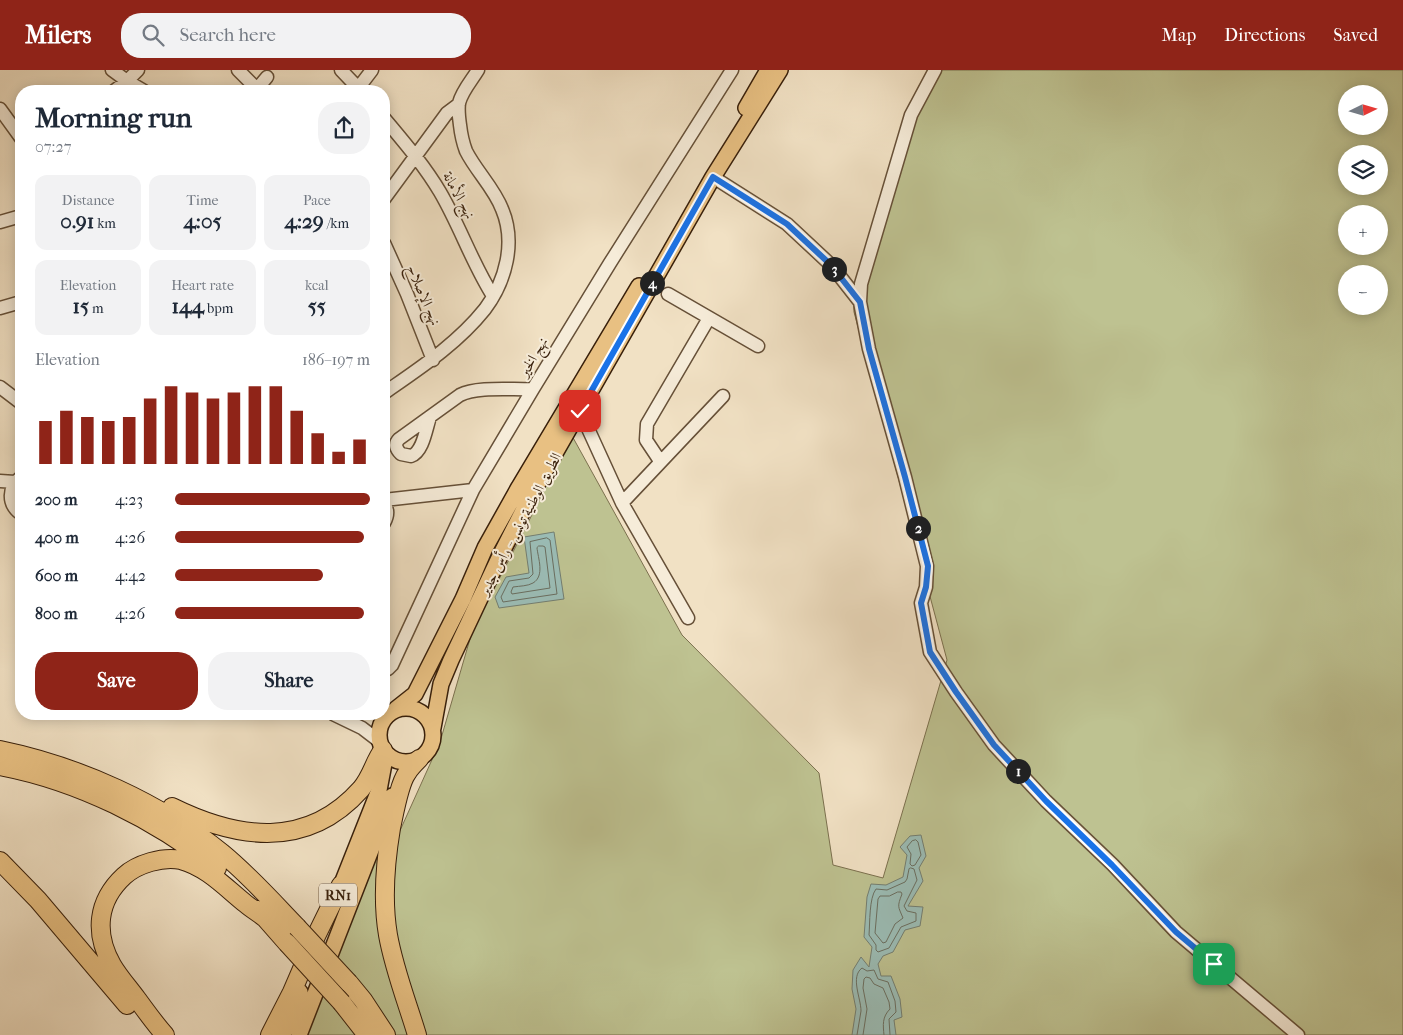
<!DOCTYPE html>
<html lang="en">
<head>
<meta charset="utf-8">
<style>
	body { margin:0; font-family:"IM FELL French Canon",Amiri,serif; background:#f2f2f3; color:#1f2937; height:100vh; display:flex; flex-direction:column; font-size:19px; white-space:nowrap }
	* { box-sizing:border-box; margin:0 }
	p { font-size:16px; color:#747a83 }
	.icon { flex:none; width:28px; height:28px; fill:none; stroke:currentColor; stroke-width:2; stroke-linecap:round; stroke-linejoin:round }
	.map { position:relative; flex:1; overflow:hidden }
	.drawer { position:absolute; left:15px; top:15px; width:375px; height:635px; display:flex; flex-direction:column; background:#fff; border-radius:20px; box-shadow:0 2px 12px #0003 }
	.drawer>* { flex:none }
	.needle { width:32px; rotate:85deg }
	.tools { position:absolute; left:1338px; top:15px; display:grid; gap:10px }
	.tools a { display:grid; place-items:center; width:50px; height:50px; border-radius:50%; background:#fff; box-shadow:0 2px 12px #0003; font-size:25px }
	.pin { position:absolute; display:grid; place-items:center; width:42px; height:42px; color:#fff; margin:-21px; border-radius:10px; box-shadow:0 2px 8px #0006 }
	.km { position:absolute; width:25px; height:25px; margin:-12px; border-radius:50%; background:#222; color:#fff; font-size:14px; line-height:25px; text-align:center }
	.round { display:grid; place-items:center; flex:none; width:52px; height:52px; border-radius:20px; background:#f2f2f3 }
	.head { display:flex; align-items:center; justify-content:space-between; height:85px; padding:0 20px }
	h1 { font-size:28px; font-weight:800; line-height:38px }
	.stats { display:grid; grid-template-columns:repeat(3,1fr); gap:8px; height:85px; padding:5px 20px }
	.stats div { display:grid; align-content:center; border-radius:12px; background:#f2f2f3; text-align:center }
	.stats b { font-size:21px; font-weight:800 }
	.stats small { font-size:14px; font-weight:400 }
	.stats p { font-size:14px }
	.chart { height:140px; padding:10px 20px }
	.chart p { display:flex; justify-content:space-between }
	.chart svg { width:100%; height:90px; margin-top:5px; stroke:#8f2418; stroke-width:6 }
	.button { display:flex; gap:10px; margin-top:auto; padding:10px 20px }
	.button a { flex:1; height:58px; border-radius:20px; background:#8f2418; color:#fff; font-size:20px; font-weight:800; line-height:58px; text-align:center }
	.button a+a { background:#f2f2f3; color:#1f2937 }
	ul { padding:0 20px; list-style:none; font-size:16px }
	li { display:grid; grid-template-columns:80px 60px 1fr; align-items:center; height:38px }
	li i { height:12px; border-radius:6px; background:#8f2418 }
	header { display:flex; align-items:center; gap:30px; box-sizing:border-box; height:70px; padding:0 25px; background:#8f2418; color:#fff }
	header strong { font-size:24px }
	nav { display:flex; gap:28px; margin-inline-start:auto; font-size:18px }
	.search { width:350px; height:45px; background:#f2f2f3; display:flex; align-items:center; gap:12px; box-sizing:border-box; padding:0 18px; border-radius:20px; color:#747a83; font-size:19px }
	.map>svg:first-child { display:block }
	.green { fill:#bec291; stroke:#7b704e; fill-rule:evenodd }
	.water { fill:#9bbdb6; stroke:#737e71 }
	.lines { fill:none; stroke-linecap:round; stroke-linejoin:round }
	.shore { stroke:#6a6e60; stroke-width:1 }
	.minor-casing { stroke:#665038; stroke-width:15 }
	.major-casing { stroke:#381f0a; stroke-width:18 }
	.highway-casing { stroke:#381f0a; stroke-width:20 }
	.minor { stroke:#f6ecd9; stroke-width:12 }
	.major { stroke:#e8c082; stroke-width:15 }
	.highway { stroke:#e8c082; stroke-width:18 }
	.highway-bridge-casing { stroke:#381f0a; stroke-width:20; stroke-linecap:butt }
	.highway-bridge { stroke:#e8c082; stroke-width:18 }
	.route-casing { stroke:#fff; stroke-width:10 }
	.route { stroke:#1a73e8; stroke-width:6 }
	.labels { text-anchor:middle; stroke-width:4; stroke-linejoin:round; paint-order:stroke }
	.shield { fill:#f6ecd9; stroke:#715c48; stroke-width:1 }
	.shield-label { font-size:14px; font-weight:bold; fill:#381f0a }
	.street-label { font-size:15px; fill:#381f0a; stroke:#f6ecd9 }
</style>
</head>
<body>
<header>
<strong>Milers</strong>
<div class="search"><svg class="icon" aria-label="search" viewBox="0 0 24 24"><circle cx="10" cy="10" r="6"/><path d="M15 15l6 6"/></svg>Search here</div>
<nav><a>Map</a><a>Directions</a><a>Saved</a></nav>
</header>
<div class="map">
<svg width="1403" height="965" viewBox="0 0 1403 965">
	<rect width="100%" height="100%" fill="#f1e1c4"/>
	<filter id="stains"><feTurbulence type="fractalNoise" baseFrequency=".004" numOctaves="4"/><feColorMatrix values="0 0 0 0 .2 0 0 0 0 .09 0 0 0 0 .02 0 0 0 .5 -.17"/></filter>
	<radialGradient id="worn" r=".72"><stop offset=".6" stop-color="#630" stop-opacity="0"/><stop offset="1" stop-color="#630" stop-opacity=".3"/></radialGradient>
	<path class="green" d="M934 0H1403V965H303L384 760 398 765 440 672 472 562 537 435 571 364 682 565 819 703 833 795 883 808 947 590 854 242 853 221ZM1346 24H1379V56H1346ZM1346 84H1379V116H1346ZM1346 144H1379V176H1346ZM1346 204H1379V236H1346Z"/>
	<path class="water" d="M554 462 564 529 499 538 495 527 506 507 529 503 524 467Z
		M921 765 926 786 919 798 923 811 908 836 923 837 920 856 905 860 893 882 883 886 878 894 881 906H891L900 929 902 947 894 950 896 965H852L856 939 852 919 853 900 861 887 869 897 872 877 864 867 867 827 871 814 886 815 903 807 907 785 900 777 910 766Z"/>
	<g class="lines">
		<path class="shore" d="M547 468 550 470 557 524 503 532 501 527 509 511 529 508 533 504 530 472Z
			M539 476H543L545 477 550 518 512 524 511 522 513 517C520 516 528 516 533 513 545 506 538 488 537 478Z
			M916 770 918 772 921 785 915 795 912 796 910 794 911 784 907 777 912 771Z
			M911 798 914 799 917 810 904 836 907 841 916 843V851L901 857 889 878 878 882 876 880V875L869 865C870 853 869 828 876 819L887 820 905 812 907 809 909 799Z
			M898 822H901L902 824C897 837 898 836 903 848L895 854 886 872 883 873 875 863 878 829 880 826H889Z
			M857 965C858 957 860 949 861 941 861 928 850 907 862 898L867 901 874 900 878 909 888 912 895 931 896 942 889 949 890 965
			M863 965 867 939 863 918 864 909 866 907 870 908 874 914 883 918 889 932 890 939C882 947 883 955 884 965"/>
		<defs>
			<path id="minor" d="M112 0 127 11 144 21
				M238 0 257 19 267 7
				M341 0 361 21
				M935 0 911 45 861 214 860 232 869 279 905 407 927 496 926 517 921 533 930 582 956 622 994 675 1046 731 1113 795 1176 862 1298 965
				M114 21 127 11 138 0
				M356 21 372 0
				M0 39 21 68
				M384 48C404 72 424 95 440 122 460 156 472 193 493 226
				M713 107 787 154 831 195 860 232
				M384 129 447 43 459 34
				M0 152 21 146
				M384 173 407 224 433 290
				M668 224 758 276
				M0 238 21 232
				M0 317 21 333
				M384 323C420 298 457 274 485 239 506 211 516 172 502 139 494 118 476 101 466 81 463 73 461 64 460 55 459 48 458 40 459 33 462 21 472 10 478 0
				M580 341 622 433 688 548
				M430 347C426 359 423 382 411 386L401 384C396 379 394 374 399 369L460 325C477 316 513 320 533 319
				M660 391 646 370 647 354 709 248
				M21 407C8 417 7 434 21 444
				M0 411 15 412
				M384 430 473 420
				M384 433C388 439 388 446 384 453
				M622 433 723 326
				M384 599H388L392 595 473 420 533 319 610 193 732 0
				M384 643 388 644
				M333 644 362 658 379 671"/>
			<path id="major" d="M746 38 768 0
				M379 665a27 27 0 1 1 54 0a27 27 0 1 1-54 0Z
				M396 639 415 624 463 529 485 478 519 417 639 216
				M433 658 441 614 451 590 499 488 530 427 713 107 780 0
				M337 826 379 720 386 683
				M283 965 300 922
				M299 965 392 726"/>
			<path id="highway" d="M0 680C78 696 160 733 222 783 249 805 273 832 297 857
				M0 696C79 711 154 749 217 798
				M172 737C237 769 307 780 361 719 372 706 374 692 383 680
				M0 791 38 830 127 935
				M258 840 287 873
				M349 913 363 930 386 965
				M342 933 367 965
				M165 965C155 954 146 941 137 929 129 918 119 907 112 895 94 863 97 831 124 806 137 794 163 786 181 790 207 797 226 818 246 834 252 839 259 843 265 848
				M270 965 292 922 317 864 341 815
				M417 965C407 932 394 899 388 865 382 830 385 794 391 758 394 745 399 714 407 703 410 698 415 693 419 689"/>
		</defs>
		<use href="#minor" class="minor-casing"/>
		<use href="#major" class="major-casing"/>
		<use href="#highway" class="highway-casing"/>
		<use href="#minor" class="minor"/>
		<use href="#major" class="major"/>
		<use href="#highway" class="highway"/>
		<defs>
			<path id="highway-bridge" d="M297 857 349 913
				M287 873 342 933"/>
		</defs>
		<use href="#highway-bridge" class="highway-bridge-casing"/>
		<use href="#highway-bridge" class="highway-bridge"/>
	</g>
	<g class="lines">
		<defs>
			<path id="route" d="M580 341 713 107 787 154 831 195 860 232 869 279 905 407 928 496 926 517 921 533 930 582 956 622 994 675 1046 731 1112 795 1176 862 1214 894"/>
		</defs>
		<use href="#route" class="route-casing"/>
		<use href="#route" class="route"/>
	</g>
	<g class="labels">
		<rect class="shield" x="319" y="813.5" width="38" height="23" rx="4"/>
		<g class="shield-label">
			<text x="338" y="830">RN1</text>
		</g>
		<g class="street-label">
			<text transform="translate(459 125) rotate(61)" y="5">نهج الأمانة</text>
			<text transform="translate(424 225) rotate(67)" y="5">نهج الإصلاح</text>
			<text transform="translate(533 287) rotate(-59)" y="5">نهج الخير</text>
			<text transform="translate(520 454) rotate(-62)" y="5">الطريق الوطنية تونس - رأس جدير</text>
		</g>
	</g>
	<rect width="100%" height="100%" filter="url(#stains)"/>
	<rect width="100%" height="100%" fill="url(#worn)"/>
</svg>
<div class="tools">
<a><svg class="needle" viewBox="-14 -14 28 28"><path d="M0-13l5 13h-10z" fill="#e53935"/><path d="M0 13l5-13h-10z" fill="#747a83"/></svg></a>
<a><svg class="icon" aria-label="layers" viewBox="0 0 24 24"><path d="M12 4l9 5-9 5-9-5zM3 14l9 5 9-5"/></svg></a>
<a>+</a>
<a>−</a>
</div>
<div class="pin" style="left:1214px;top:894px;background:#1e9e55"><svg class="icon" aria-label="arrive" viewBox="0 0 24 24"><path d="M6 21V4h12l-3 4 3 4H6"/></svg></div>
<div class="pin" style="left:580px;top:341px;background:#d93025"><svg class="icon" aria-label="check" viewBox="0 0 24 24"><path d="M5 12l5 5 9-10"/></svg></div>
<b class="km" style="left:1018px;top:701px">1</b>
<b class="km" style="left:918px;top:458px">2</b>
<b class="km" style="left:834px;top:199px">3</b>
<b class="km" style="left:652px;top:213px">4</b>
<section class="drawer">
<div class="head"><div><h1>Morning run</h1><p>07:27</p></div><a class="round"><svg class="icon" aria-label="share" viewBox="0 0 24 24"><path d="M12 15V3M7 8l5-5 5 5M5 13v7h14v-7"/></svg></a></div>
<div class="stats">
<div><p>Distance</p><b>0.91<small> km</small></b></div>
<div><p>Time</p><b>4:05</b></div>
<div><p>Pace</p><b>4:29<small> /km</small></b></div>
</div>
<div class="stats">
<div><p>Elevation</p><b>15<small> m</small></b></div>
<div><p>Heart rate</p><b>144<small> bpm</small></b></div>
<div><p>kcal</p><b>55</b></div>
</div>
<div class="chart"><p><span>Elevation</span>186–197 m</p>
<svg viewBox="0 0 160 44" preserveAspectRatio="none"><path d="M5 44V23M15 44V18M25 44V21M35 44V23M45 44V21M55 44V12M65 44V6M75 44V9M85 44V12M95 44V9M105 44V6M115 44V6M125 44V18M135 44V29M145 44V38M155 44V32"/></svg>
</div>
<ul>
<li><b>200 m</b>4:23<i style="width:100%"></i></li>
<li><b>400 m</b>4:26<i style="width:97%"></i></li>
<li><b>600 m</b>4:42<i style="width:76%"></i></li>
<li><b>800 m</b>4:26<i style="width:97%"></i></li>
</ul>
<div class="button"><a>Save</a><a>Share</a></div>
</section>
</div>
</body>
</html>
